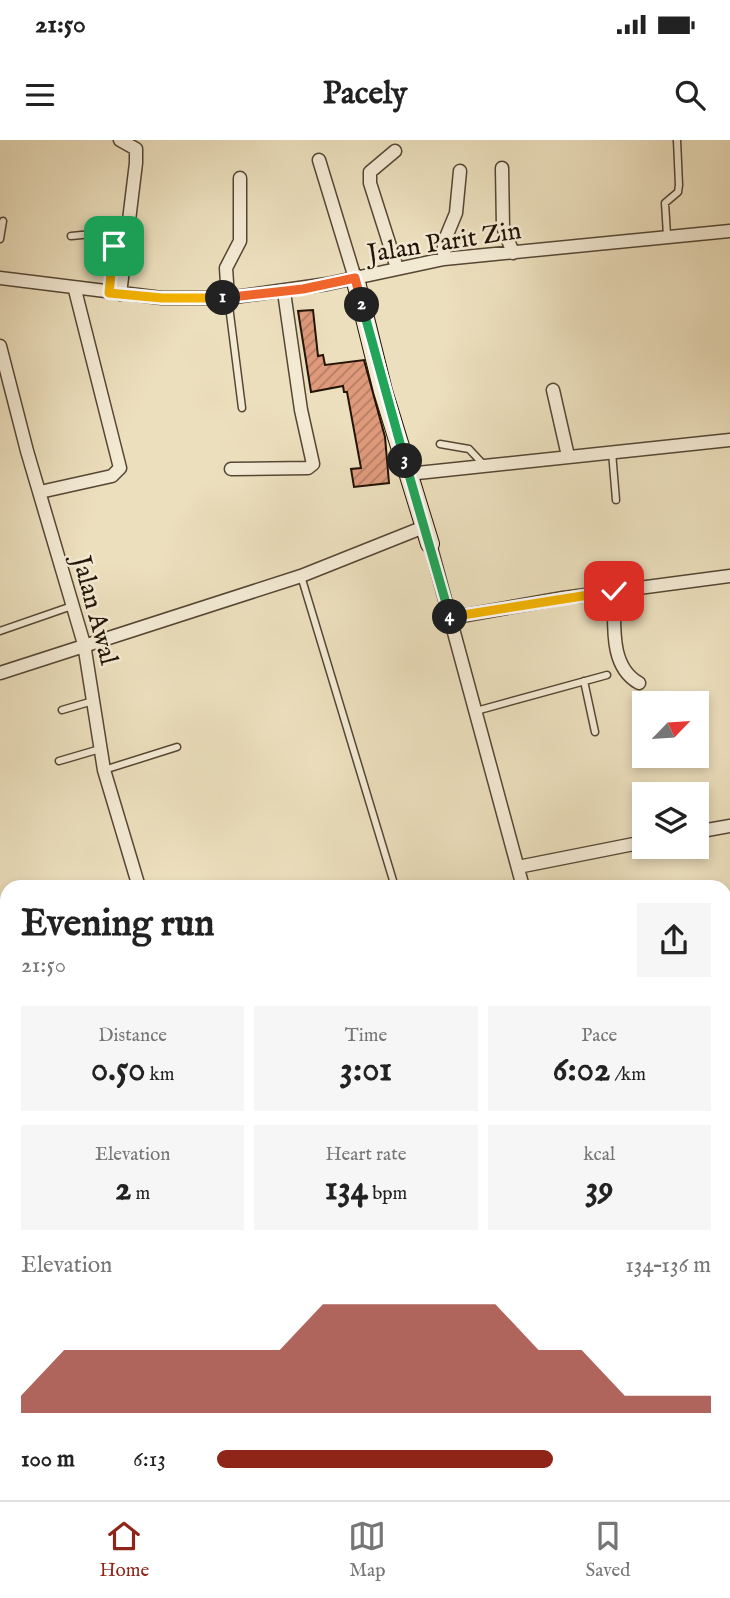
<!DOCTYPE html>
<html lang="en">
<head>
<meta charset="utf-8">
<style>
	body { margin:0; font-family:"IM FELL English",serif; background:#f6f6f6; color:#222; height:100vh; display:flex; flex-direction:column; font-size:26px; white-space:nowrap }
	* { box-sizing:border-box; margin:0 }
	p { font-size:23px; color:#767676 }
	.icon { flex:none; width:38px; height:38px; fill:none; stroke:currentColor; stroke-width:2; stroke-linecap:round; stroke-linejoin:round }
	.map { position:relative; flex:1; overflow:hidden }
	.side { position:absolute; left:0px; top:740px; width:732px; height:621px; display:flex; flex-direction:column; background:#fff; border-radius:21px 21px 0 0; box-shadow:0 4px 10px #0003 }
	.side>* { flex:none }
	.needle { width:46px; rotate:65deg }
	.fabs { position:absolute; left:632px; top:551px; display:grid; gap:14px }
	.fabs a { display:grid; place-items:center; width:77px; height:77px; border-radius:0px; background:#fff; box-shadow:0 4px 10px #0003; font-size:35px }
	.pin { position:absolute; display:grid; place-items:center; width:60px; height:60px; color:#fff; margin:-30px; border-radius:14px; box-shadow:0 4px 10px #0006 }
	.km { position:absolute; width:35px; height:35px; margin:-18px; border-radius:50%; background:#222; color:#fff; font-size:19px; line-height:35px; text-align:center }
	.round { display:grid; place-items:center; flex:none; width:74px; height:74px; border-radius:0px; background:#f6f6f6 }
	.summary { display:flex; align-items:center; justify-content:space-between; height:119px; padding:0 21px }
	h1 { font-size:38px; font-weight:700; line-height:52px }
	.metrics { display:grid; grid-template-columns:repeat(3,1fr); gap:10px; height:119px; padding:7px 21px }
	.metrics div { display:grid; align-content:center; border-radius:0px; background:#f6f6f6; text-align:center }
	.metrics b { font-size:35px; font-weight:700 }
	.metrics small { font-size:19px; font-weight:400 }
	.metrics p { font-size:19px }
	.chart { height:196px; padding:14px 21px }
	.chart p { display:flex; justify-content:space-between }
	.chart svg { width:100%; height:126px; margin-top:7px; fill:#8f2418; opacity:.7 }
	ul { padding:0 21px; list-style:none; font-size:23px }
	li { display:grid; grid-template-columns:112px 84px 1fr; align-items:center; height:52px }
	li i { height:18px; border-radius:9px; background:#8f2418 }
	.status { display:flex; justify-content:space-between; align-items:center; height:49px; padding:0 35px; background:#fff; direction:ltr }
	.status svg { height:19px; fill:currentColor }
	header { display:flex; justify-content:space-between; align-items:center; height:91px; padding:0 21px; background:#fff; font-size:32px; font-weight:700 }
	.tabs { display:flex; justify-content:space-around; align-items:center; height:98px; border-top:2px solid #e0e0e0; background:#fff; font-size:19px; color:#767676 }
	.tabs a { display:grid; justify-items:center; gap:4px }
	.tabs .on { color:#8f2418 }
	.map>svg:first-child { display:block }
	.building { fill:url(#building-hatch); stroke:#231406; stroke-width:2 }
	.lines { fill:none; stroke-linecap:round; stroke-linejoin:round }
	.lane-casing { stroke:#554734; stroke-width:9 }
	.street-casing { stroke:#554734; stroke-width:15 }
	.secondary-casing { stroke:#231406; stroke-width:20 }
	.lane { stroke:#f3ead4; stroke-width:6 }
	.street { stroke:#f3ead4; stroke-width:12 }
	.secondary { stroke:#f3ead4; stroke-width:18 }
	.split-1-casing { stroke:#fff; stroke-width:14 }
	.split-2-casing { stroke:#fff; stroke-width:14 }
	.split-3-casing { stroke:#fff; stroke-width:14 }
	.split-4-casing { stroke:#fff; stroke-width:14 }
	.split-5-casing { stroke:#fff; stroke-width:14 }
	.split-1 { stroke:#f5b400; stroke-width:9 }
	.split-2 { stroke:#f0652b; stroke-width:9 }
	.split-3 { stroke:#22a559; stroke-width:9 }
	.split-4 { stroke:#22a559; stroke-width:9 }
	.split-5 { stroke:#f5b400; stroke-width:9 }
	.labels { text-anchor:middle; stroke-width:5; stroke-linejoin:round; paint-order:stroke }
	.street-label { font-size:26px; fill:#231406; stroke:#f3ead4 }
</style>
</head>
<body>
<div class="status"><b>21:50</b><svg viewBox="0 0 49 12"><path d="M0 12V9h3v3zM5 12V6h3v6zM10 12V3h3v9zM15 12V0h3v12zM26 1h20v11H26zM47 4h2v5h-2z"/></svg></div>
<header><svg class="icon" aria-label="menu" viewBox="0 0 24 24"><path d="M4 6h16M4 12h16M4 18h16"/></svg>Pacely<svg class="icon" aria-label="search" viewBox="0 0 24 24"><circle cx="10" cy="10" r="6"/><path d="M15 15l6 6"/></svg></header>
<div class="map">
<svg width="730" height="1360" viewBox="0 0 730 1360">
	<defs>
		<pattern id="building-hatch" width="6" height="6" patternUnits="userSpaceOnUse" patternTransform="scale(1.75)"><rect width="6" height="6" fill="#de9a7b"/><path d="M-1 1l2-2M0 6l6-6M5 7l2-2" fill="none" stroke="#b47c63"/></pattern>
	</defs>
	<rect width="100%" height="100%" fill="#ecdfbd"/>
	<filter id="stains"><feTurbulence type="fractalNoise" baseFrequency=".00286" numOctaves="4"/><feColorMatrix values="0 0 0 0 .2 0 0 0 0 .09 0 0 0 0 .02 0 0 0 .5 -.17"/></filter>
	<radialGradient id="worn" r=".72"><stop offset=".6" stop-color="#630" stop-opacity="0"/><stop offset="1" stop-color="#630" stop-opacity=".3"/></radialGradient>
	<path class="building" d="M313 170 318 216 323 215 325 225 364 220 385 297 389 343 354 347 351 329 361 328 347 252H344L343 246 311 252 298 171Z"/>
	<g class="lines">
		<defs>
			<path id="lane" d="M667 95 665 63 678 52 679 45 677 0
				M71 96C86 95 108 89 114 106L109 151
				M0 99 3 81
				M228 158 242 268
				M440 304 469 309 483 324
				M612 312 616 360
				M301 436 395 747
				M0 491 72 466
				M584 541 595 592
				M62 570 93 561
				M476 571 607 535
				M59 621 100 609
				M104 630 177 607
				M0 810 7 808
				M4 913 7 912
				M0 1034 7 1032
				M0 1186 7 1184
				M0 1324 7 1322
				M263 1354 265 1360
				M391 1354 393 1360"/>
			<path id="street" d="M395 11 370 32V43L397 128
				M319 20 355 138
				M502 28 503 87 513 113
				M444 119V102L456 73 460 31
				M0 138 162 158H228L327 144 444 119 730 91
				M120 154 136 23V9L120 0
				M228 158 226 128 240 101V38
				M0 206 27 311 84 504 104 630 139 747
				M553 250 568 316
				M231 329 308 328 313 324 301 270 284 152
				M408 334 730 300
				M40 352 112 336 120 328 75 150
				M430 404 523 747
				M614 451C615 481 608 526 639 543
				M450 478 563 458 730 436
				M0 533 301 436 424 387
				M696 692 730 686
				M518 727 644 702
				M0 959 7 957
				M0 1117 7 1140
				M72 1354 74 1360
				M251 1354 252 1360
				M525 1354 526 1360
				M674 1354 676 1360"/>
			<path id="secondary" d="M355 138 383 251 430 404"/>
		</defs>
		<use href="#lane" class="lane-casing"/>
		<use href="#street" class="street-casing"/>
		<use href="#secondary" class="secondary-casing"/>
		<use href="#lane" class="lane"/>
		<use href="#street" class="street"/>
		<use href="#secondary" class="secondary"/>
	</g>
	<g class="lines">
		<defs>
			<path id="split-1" d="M114 106 109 153 162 158H223"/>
			<path id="split-2" d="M223 158 303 149 355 138 362 165"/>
			<path id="split-3" d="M362 165 405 321"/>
			<path id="split-4" d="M405 321 450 477"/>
			<path id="split-5" d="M450 477 614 451"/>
		</defs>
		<use href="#split-1" class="split-1-casing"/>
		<use href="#split-2" class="split-2-casing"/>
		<use href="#split-3" class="split-3-casing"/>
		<use href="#split-4" class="split-4-casing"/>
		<use href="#split-5" class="split-5-casing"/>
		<use href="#split-1" class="split-1"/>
		<use href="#split-2" class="split-2"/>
		<use href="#split-3" class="split-3"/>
		<use href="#split-4" class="split-4"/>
		<use href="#split-5" class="split-5"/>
	</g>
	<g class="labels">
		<g class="street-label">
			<text transform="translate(444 101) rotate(-9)" y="9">Jalan Parit Zin</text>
			<text transform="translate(96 470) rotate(75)" y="9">Jalan Awal</text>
		</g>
	</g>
	<rect width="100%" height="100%" filter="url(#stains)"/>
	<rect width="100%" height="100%" fill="url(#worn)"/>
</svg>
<div class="fabs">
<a><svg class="needle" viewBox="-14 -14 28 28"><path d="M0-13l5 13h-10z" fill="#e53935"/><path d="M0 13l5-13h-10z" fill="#767676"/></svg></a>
<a><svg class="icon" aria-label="layers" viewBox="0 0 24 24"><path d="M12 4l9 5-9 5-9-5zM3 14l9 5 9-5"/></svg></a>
</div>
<div class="pin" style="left:114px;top:106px;background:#1e9e55"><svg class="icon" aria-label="arrive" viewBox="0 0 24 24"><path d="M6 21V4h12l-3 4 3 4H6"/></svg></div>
<div class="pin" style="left:614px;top:451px;background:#d93025"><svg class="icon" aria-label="check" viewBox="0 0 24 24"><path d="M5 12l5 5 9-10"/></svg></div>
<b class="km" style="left:223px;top:158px">1</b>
<b class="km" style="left:362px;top:165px">2</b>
<b class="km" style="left:405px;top:321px">3</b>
<b class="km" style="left:450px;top:477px">4</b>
<section class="side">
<div class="summary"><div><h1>Evening run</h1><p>21:50</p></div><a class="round"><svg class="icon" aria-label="share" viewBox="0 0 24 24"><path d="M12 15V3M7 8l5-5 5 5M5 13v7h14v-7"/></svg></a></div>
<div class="metrics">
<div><p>Distance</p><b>0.50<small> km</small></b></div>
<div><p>Time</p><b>3:01</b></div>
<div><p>Pace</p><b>6:02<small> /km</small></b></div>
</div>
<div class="metrics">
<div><p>Elevation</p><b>2<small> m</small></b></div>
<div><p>Heart rate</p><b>134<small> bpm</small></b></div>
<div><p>kcal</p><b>39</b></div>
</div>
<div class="chart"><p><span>Elevation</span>134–136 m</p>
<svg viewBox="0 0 160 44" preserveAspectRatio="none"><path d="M0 44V38L10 22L20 22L30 22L40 22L50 22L60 22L70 6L80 6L90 6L100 6L110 6L120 22L130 22L140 38L150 38L160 38V44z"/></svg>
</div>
<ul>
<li><b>100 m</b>6:13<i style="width:68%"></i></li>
</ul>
</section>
</div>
<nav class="tabs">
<a class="on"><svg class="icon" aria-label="home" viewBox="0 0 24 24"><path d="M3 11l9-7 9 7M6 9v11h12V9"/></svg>Home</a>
<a><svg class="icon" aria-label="map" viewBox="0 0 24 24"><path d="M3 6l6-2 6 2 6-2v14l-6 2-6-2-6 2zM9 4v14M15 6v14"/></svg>Map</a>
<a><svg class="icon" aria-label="saved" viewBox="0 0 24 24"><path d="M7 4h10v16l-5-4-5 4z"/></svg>Saved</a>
</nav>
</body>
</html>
